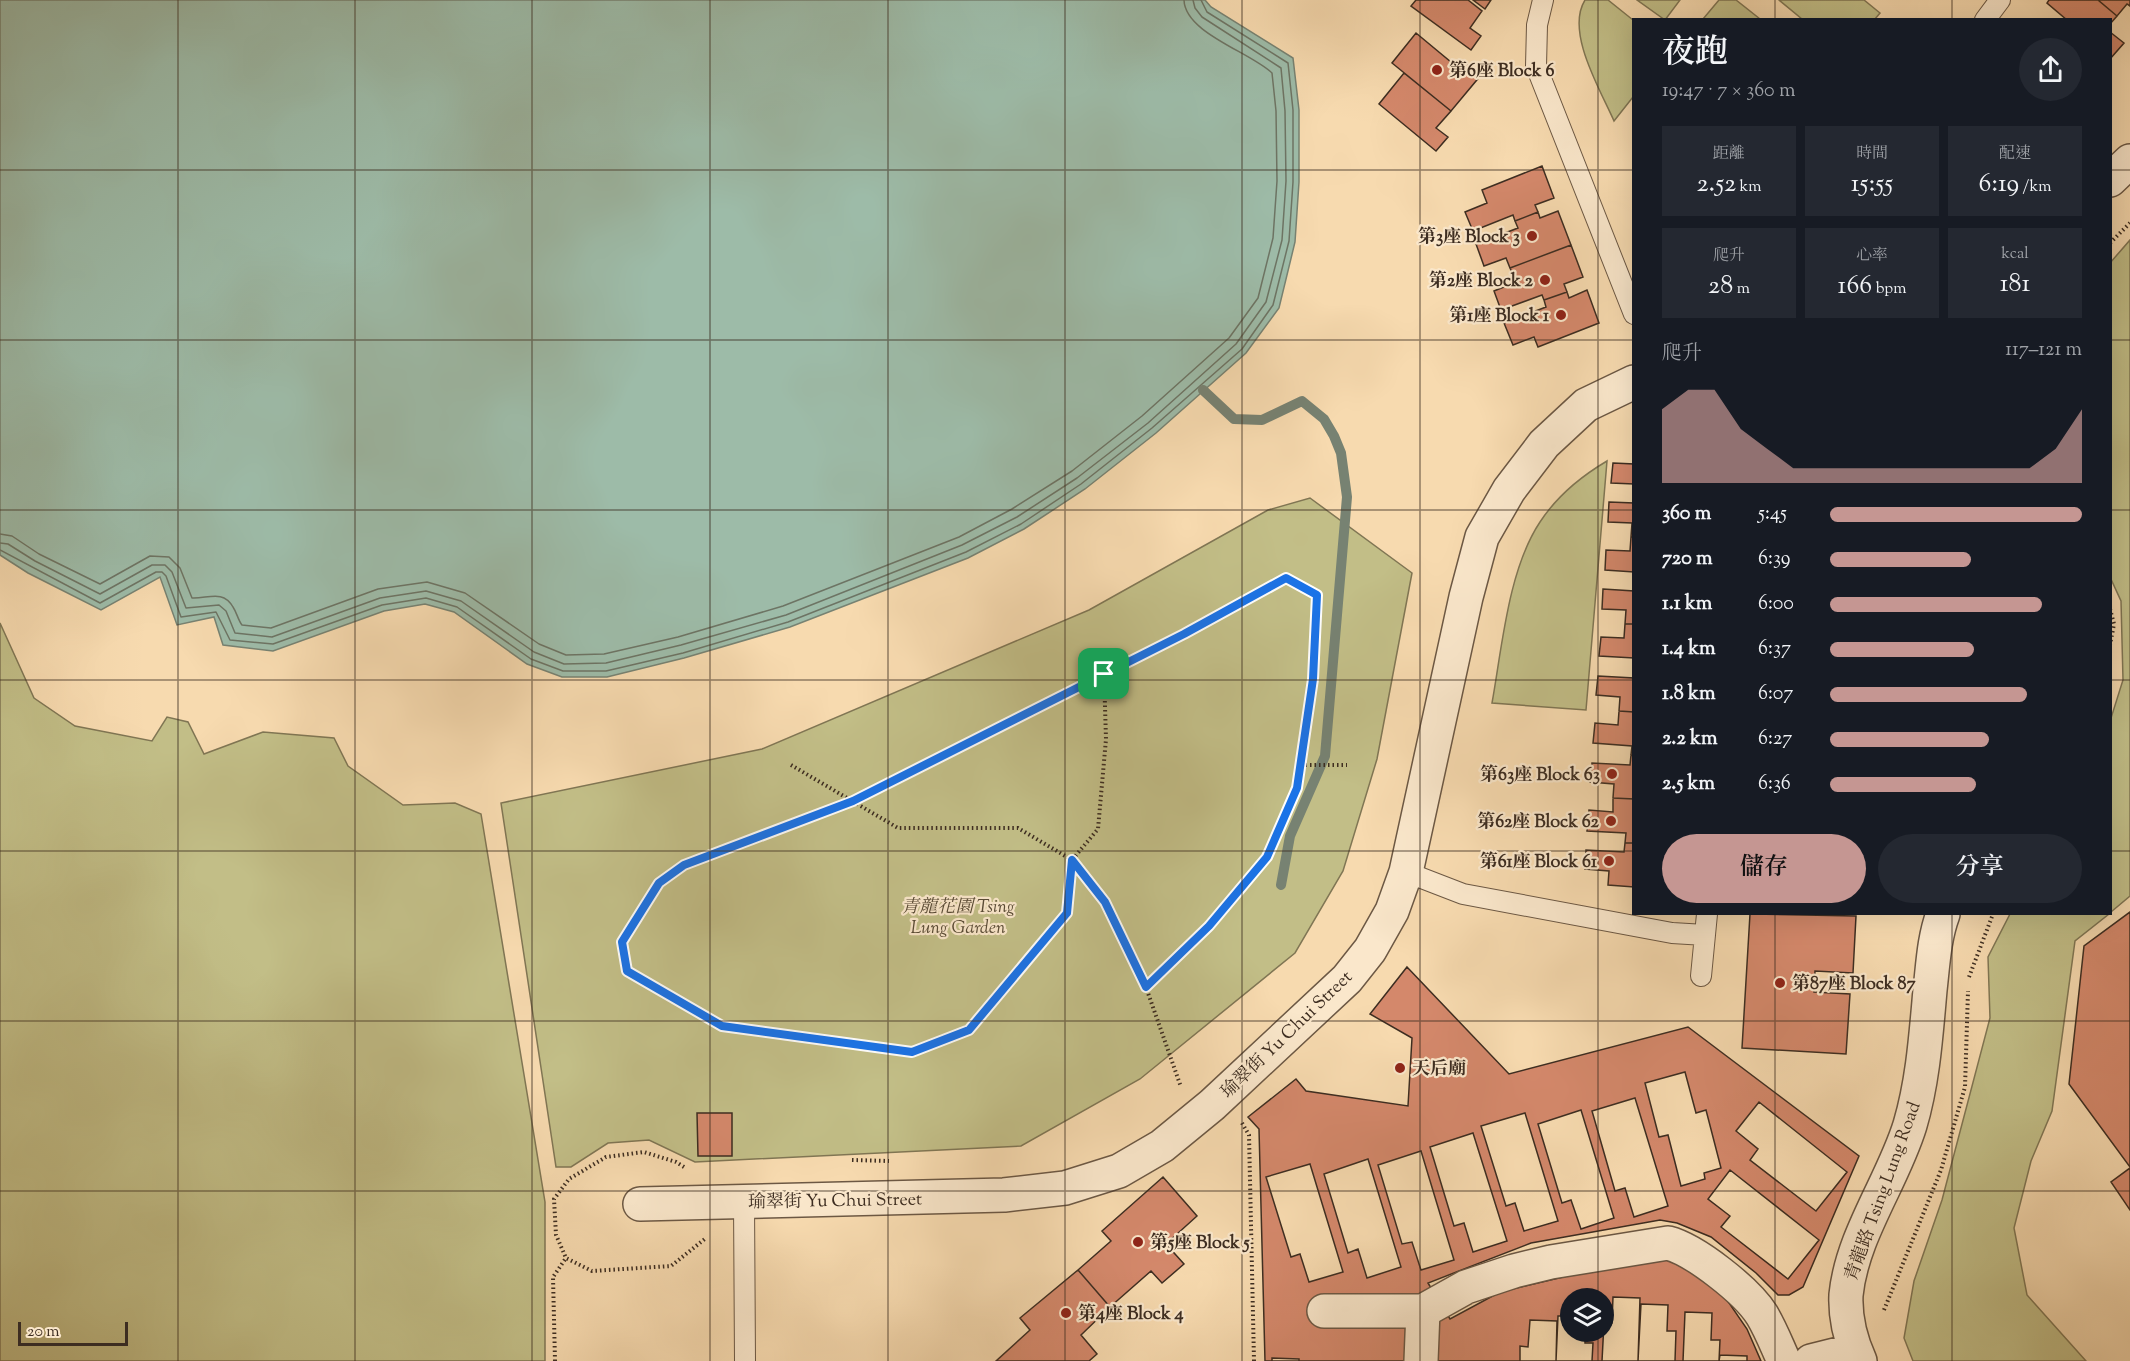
<!DOCTYPE html>
<html lang="zh-TW">
<head>
<meta charset="utf-8">
<style>
	body { margin:0; font-family:"Sorts Mill Goudy","Noto Serif TC",serif; background:#242831; color:#f1f3f6; height:100vh; display:flex; flex-direction:column; font-size:22px; white-space:nowrap }
	* { box-sizing:border-box; margin:0 }
	p { font-size:20px; color:#9ea1a6 }
	.icon { flex:none; width:33px; height:33px; fill:none; stroke:currentColor; stroke-width:2; stroke-linecap:round; stroke-linejoin:round }
	.map { position:relative; flex:1; overflow:hidden }
	.panel { position:absolute; left:1632px; top:18px; width:480px; height:897px; display:flex; flex-direction:column; background:#171b24; border-radius:0px; box-shadow:0 6px 24px #0002 }
	.panel>* { flex:none }
	.buttons { position:absolute; left:1560px; top:1288px; display:grid; gap:12px }
	.buttons a { display:grid; place-items:center; width:54px; height:54px; border-radius:50%; background:#171b24; box-shadow:0 6px 24px #0002; font-size:30px }
	.scale { position:absolute; left:18px; bottom:15px; width:110px; box-sizing:border-box; padding-left:6px; border:3px solid #3d2d21; border-top:0; font-size:16px; line-height:21px; white-space:nowrap; color:#3d2d21; -webkit-text-stroke:4px #fae7cb; paint-order:stroke }
	.pin { position:absolute; display:grid; place-items:center; width:51px; height:51px; color:#fff; margin:-26px; border-radius:12px; box-shadow:0 3px 9px #0006 }
	.round { display:grid; place-items:center; flex:none; width:63px; height:63px; border-radius:32px; background:#242831 }
	.overview { display:flex; align-items:center; justify-content:space-between; height:102px; padding:0 30px }
	h1 { font-size:33px; font-weight:600; line-height:45px }
	.stats { display:grid; grid-template-columns:repeat(3,1fr); gap:9px; height:102px; padding:6px 30px }
	.stats div { display:grid; align-content:center; border-radius:0px; background:#242831; text-align:center }
	.stats b { font-size:26px; font-weight:600 }
	.stats small { font-size:16px; font-weight:400 }
	.stats p { font-size:16px }
	.chart { height:168px; padding:12px 30px }
	.chart p { display:flex; justify-content:space-between }
	.chart svg { width:100%; height:108px; margin-top:6px; fill:#c59692; opacity:.7 }
	.primary-button { display:flex; gap:12px; margin-top:auto; padding:12px 30px }
	.primary-button a { flex:1; height:69px; border-radius:36px; background:#c59692; color:#111; font-size:24px; font-weight:600; line-height:69px; text-align:center }
	.primary-button a+a { background:#242831; color:#f1f3f6 }
	ul { padding:0 30px; list-style:none; font-size:20px }
	li { display:grid; grid-template-columns:96px 72px 1fr; align-items:center; height:45px }
	li i { height:15px; border-radius:8px; background:#c59692 }
	.map>svg:first-child { display:block }
	.green { fill:#c2be87; stroke:#807654; stroke-width:1.5 }
	.water { fill:#9dbba8; stroke:#778272; stroke-width:1.5 }
	.lines { fill:none; stroke-linecap:round; stroke-linejoin:round }
	.shore { stroke:#6d7464; stroke-width:1.5 }
	.stream { stroke:#778272; stroke-width:10 }
	.building { fill:#d4886b; stroke:#3d2d21; stroke-width:1.5; fill-rule:evenodd }
	.service-casing { stroke:#6c5844; stroke-width:22 }
	.minor-casing { stroke:#6c5844; stroke-width:36 }
	.path { stroke:#3d2d21; stroke-width:4; stroke-dasharray:1.5 3; stroke-linecap:butt }
	.service { stroke:#fae7cb; stroke-width:20 }
	.minor { stroke:#fae7cb; stroke-width:33 }
	.route-casing { stroke:#fff; stroke-width:12 }
	.route { stroke:#1a73e8; stroke-width:8 }
	.grid { fill:none; stroke:#3d2d21; stroke-width:1.5; stroke-opacity:0.55 }
	.poi-dot { fill:#8f2418; stroke:#fae7cb; stroke-width:2 }
	.labels { text-anchor:middle; stroke-width:4.5; stroke-linejoin:round; paint-order:stroke }
	.poi-label { font-size:18px; font-weight:bold; fill:#3d2d21; stroke:#fae7cb; text-anchor:end }
	.park-label { font-size:18px; font-style:italic; fill:#584a35; stroke:#fae7cb }
	.street-label { font-size:18px; fill:#3d2d21; stroke:#fae7cb }
</style>
</head>
<body>
<div class="map">
<svg width="2130" height="1361" viewBox="0 0 2130 1361">
	<rect width="100%" height="100%" fill="#f7daaf"/>
	<filter id="stains"><feTurbulence type="fractalNoise" baseFrequency=".00333" numOctaves="4"/><feColorMatrix values="0 0 0 0 .2 0 0 0 0 .09 0 0 0 0 .02 0 0 0 .5 -.17"/></filter>
	<radialGradient id="worn" r=".72"><stop offset=".6" stop-color="#630" stop-opacity="0"/><stop offset="1" stop-color="#630" stop-opacity=".3"/></radialGradient>
	<path class="green" d="M1585 0H1608L1633 20V97L1614 121C1601 91 1565 32 1585 0Z
		M1637 0H1680L1665 20Z
		M1719 0H1736L1760 19H1703Z
		M1779 0H1864L1880 13 1875 19H1802Z
		M2130 240V896L2111 912V718L2123 680 2121 601 2110 577V263Z
		M1607 461 1586 710 1492 703C1502 648 1508 570 1540 522 1557 496 1580 477 1607 461Z
		M1310 498 1412 573 1377 759 1343 871 1295 953 1140 1079 1021 1146 695 1162 649 1140 608 1143 571 1167H556L501 803 762 749 1089 610 1268 510Z
		M0 623 34 698 75 726 152 741 167 717 188 722 204 754 263 732 334 738 348 766 403 805 455 803 481 814 545 1202V1361H0Z
		M2010 914H2109L2075 941 2052 1111 2031 1161 2014 1228 2027 1295 2086 1361H1913L1904 1338 1914 1281 1942 1200 1990 1018 1988 957Z"/>
	<path class="water" d="M0 0H1205L1211 7 1293 58 1299 110V182L1295 242 1279 308 1246 353 1156 433 1085 489 1024 529 968 558 790 627 684 658 607 677H562L527 664 454 612 425 604 384 611 273 651 223 645 214 617 177 625 160 577 101 610 28 573 0 555Z"/>
	<g class="lines">
		<path class="shore" d="M0 534 12 536 39 554 100 584 150 556 169 557 180 568 192 598C207 599 223 589 233 607 237 613 238 620 242 625L271 628 378 589 427 582 465 593 539 644 566 655 604 654 678 637 783 606 959 537 1012 509 1072 471 1142 416 1229 338 1258 298 1273 238 1277 181 1276 111 1272 73C1250 52 1185 33 1184 0
			M0 543 8 544 35 561 100 594 152 565H165L172 572 186 608 219 605 226 611 235 633 272 637 380 598 426 591 461 601 534 652 564 664 606 663 681 645 786 615 962 545 1017 517 1077 478 1148 423 1236 344 1266 302 1282 240 1286 181 1285 111 1281 68 1202 17 1195 8 1193 0
			M0 550 100 603 156 572H162L166 576 181 617 216 612 230 640 273 644 382 605 426 598 457 607 531 659 563 671H606L683 653 788 622 966 552 1021 524 1081 484 1152 428 1242 349 1273 305 1289 241 1293 182V110L1288 63 1207 12 1201 0"/>
		<path class="stream" d="M1203 390 1234 419 1262 420 1302 401 1324 419 1334 436 1341 453 1347 497 1325 756 1290 836 1281 885"/>
	</g>
	<path class="building" d="M1416 0H1468L1482 11 1470 28 1481 36 1471 50 1411 6Z
		M1473 0H1491L1485 9Z
		M2049 0H2098L2117 16 2110 24V20H2067L2047 3Z
		M2098 0H2130V6L2127 4 2117 16Z
		M2110 32 2124 43 2110 59Z
		M1416 33 1457 67 1463 61 1481 75 1451 111 1392 63Z
		M1404 73 1451 111 1436 128 1448 137 1436 151 1379 104Z
		M1542 166 1554 198 1535 205 1538 212 1515 221 1513 215 1473 231 1465 212 1487 203 1482 190Z
		M1558 211 1571 245 1510 268 1506 258 1484 266 1476 244 1518 228 1515 221 1538 212 1540 218Z
		M1571 245 1583 277 1564 284 1567 292 1544 300 1542 295 1501 310 1494 291 1516 282 1510 268Z
		M1587 290 1599 323 1538 347 1534 337 1513 345 1504 323 1546 307 1544 300 1567 292 1569 298Z
		M1613 463 1634 464V484L1611 483Z
		M1609 502 1634 503V537H1631L1632 523 1608 522Z
		M1631 537H1634V572L1605 570 1606 550 1630 551Z
		M1603 589 1634 591V624H1625L1626 610 1602 609Z
		M1625 624H1634V658L1599 656 1601 637 1624 638Z
		M1598 676 1634 678V712L1619 711 1620 697 1596 695Z
		M1619 711 1634 712V756L1631 755 1632 746 1593 743 1595 723 1618 725Z
		M1631 755 1634 756V799L1613 798 1614 784 1590 782 1592 763 1630 765Z
		M1613 798 1634 799V843H1625L1626 833 1587 831 1589 810 1613 812Z
		M1625 843H1634V887L1608 885 1609 871 1585 869 1586 850 1624 852Z
		M2130 912V1167L2069 1084 2084 946Z
		M1750 914 1856 916 1853 973 1815 971 1814 992 1850 994 1846 1054 1742 1048Z
		M1407 967 1509 1074 1688 1027 1859 1156 1803 1287 1789 1295H1778L1756 1273 1711 1237 1677 1223 1660 1220 1531 1243 1428 1283 1450 1319 1500 1292 1622 1263 1668 1259 1689 1269 1725 1297 1747 1329 1761 1361H1265L1259 1129 1248 1117 1296 1079 1306 1091 1408 1106 1412 1038 1370 1014ZM1570 1299H1604V1332H1570Z
		M1685 1072 1696 1113 1706 1110 1721 1168 1704 1173 1705 1179 1681 1186 1668 1135 1659 1137 1645 1083Z
		M1635 1098 1668 1206 1634 1217 1625 1188 1615 1191 1592 1111Z
		M1759 1102 1847 1172 1816 1211 1750 1160 1758 1149 1736 1131Z
		M1581 1110 1614 1218 1581 1229 1571 1200 1562 1203 1538 1124Z
		M697 1113H732V1156H698Z
		M1525 1113 1558 1221 1524 1231 1515 1203 1506 1206 1481 1126Z
		M1473 1133 1507 1241 1473 1252 1464 1223 1454 1226 1430 1147Z
		M1421 1151 1454 1260 1421 1270 1412 1242 1402 1244 1378 1165Z
		M1368 1159 1401 1267 1367 1278 1358 1249 1348 1253 1324 1174Z
		M1310 1164 1343 1272 1309 1282 1300 1254 1291 1257 1266 1177Z
		M2130 1168V1210L2111 1182Z
		M1730 1170 1819 1240 1788 1279 1721 1227 1730 1216 1708 1199Z
		M1163 1177 1197 1216 1166 1244 1184 1264 1162 1283 1151 1271 1110 1307 1078 1270 1111 1241 1102 1231Z
		M1078 1270 1110 1307 1081 1335 1097 1354 1089 1361H996L1030 1330 1020 1318Z
		M1613 1297 1640 1298 1638 1361H1602L1604 1323H1612Z
		M1641 1304 1668 1305 1667 1331H1676L1675 1361H1638Z
		M1685 1312 1712 1313 1711 1340H1720L1719 1361H1683Z
		M1558 1316H1570V1332H1585V1343H1593L1592 1361H1556Z
		M1530 1320 1557 1321 1556 1361H1520V1346L1528 1347Z
		M1720 1355 1747 1356V1361H1719Z
		M1272 1358 1299 1359V1361H1272Z"/>
	<g class="lines">
		<defs>
			<path id="service" d="M1543 0 1537 25 1536 66 1634 314
				M1985 20 2000 0
				M1406 872 1463 894 1672 933 1705 935
				M1701 976 1707 914
				M744 1202 745 1361"/>
			<path id="minor" d="M2110 180 2130 161
				M640 1204 1004 1195 1065 1188 1119 1171 1162 1146 1212 1105 1347 979 1370 950 1392 911 1406 872 1466 597 1482 537 1509 490 1544 444 1586 405 1634 382
				M1324 1311H1423
				M1421 1361 1423 1311 1466 1287 1514 1271 1551 1262 1668 1243C1695 1250 1747 1291 1762 1315 1771 1330 1777 1346 1784 1361
				M1811 1361 1855 1350
				M1860 1361C1851 1341 1845 1317 1846 1295 1852 1235 1893 1181 1910 1125 1923 1081 1926 1035 1930 990 1933 964 1934 938 1943 914"/>
		</defs>
		<use href="#service" class="service-casing"/>
		<use href="#minor" class="minor-casing"/>
		<path class="path" d="M2110 243 2130 223
			M2110 609 2114 624 2110 645
			M1104 674 1106 739 1098 829 1072 860 1105 902 1141 973 1181 1087
			M791 765 898 828H1018L1072 860 1067 913 969 1030 912 1052 722 1026 627 971 622 942 659 883 684 865 853 801 1184 634 1286 578 1317 595 1313 679 1297 788 1267 857 1209 926 1146 987
			M1301 765H1347
			M1969 977 1993 914
			M1242 1123 1249 1135 1254 1361
			M852 1160 889 1161
			M684 1167 676 1162 644 1152 606 1157 569 1179 554 1199 556 1235 566 1258 592 1271 671 1266 706 1238
			M1884 1310 1941 1170 1965 1087 1968 991
			M555 1361 553 1277 566 1258"/>
		<use href="#service" class="service"/>
		<use href="#minor" class="minor"/>
	</g>
	<g class="lines">
		<defs>
			<path id="route" d="M1286 578 1317 595 1313 679 1297 788 1267 857 1209 926 1146 987 1105 902 1072 860 1067 913 969 1030 912 1052 722 1026 627 971 622 942 659 883 684 865 853 801 1184 634Z"/>
		</defs>
		<use href="#route" class="route-casing"/>
		<use href="#route" class="route"/>
	</g>
	<path class="grid" d="M178 0V1361M355 0V1361M532 0V1361M710 0V1361M888 0V1361M1065 0V1361M1242 0V1361M1420 0V1361M1598 0V1299M1775 0V20M1952 0V20M0 170H1634M2110 170H2130M0 340H1634M2110 340H2130M0 510H1634M2110 510H2130M0 680H1634M2110 680H2130M0 851H1634M2110 851H2130M1775 914V1361M1952 914V1361M0 1021H2130M0 1191H2130M1598 1332V1361"/>
	<g class="poi-dot">
		<circle cx="1437" cy="70" r="6"/>
		<circle cx="1532" cy="236" r="6"/>
		<circle cx="1545" cy="280" r="6"/>
		<circle cx="1561" cy="315" r="6"/>
		<circle cx="1612" cy="774" r="6"/>
		<circle cx="1611" cy="821" r="6"/>
		<circle cx="1609" cy="861" r="6"/>
		<circle cx="1780" cy="983" r="6"/>
		<circle cx="1400" cy="1068" r="6"/>
		<circle cx="1138" cy="1242" r="6"/>
		<circle cx="1066" cy="1313" r="6"/>
	</g>
	<g class="labels">
		<g class="poi-label">
			<text x="1449" y="76" text-anchor="start">第6座 Block 6</text>
			<text x="1520" y="242">第3座 Block 3</text>
			<text x="1533" y="286">第2座 Block 2</text>
			<text x="1549" y="321">第1座 Block 1</text>
			<text x="1600" y="780">第63座 Block 63</text>
			<text x="1599" y="827">第62座 Block 62</text>
			<text x="1597" y="867">第61座 Block 61</text>
			<text x="1792" y="989" text-anchor="start">第87座 Block 87</text>
			<text x="1412" y="1074" text-anchor="start">天后廟</text>
			<text x="1150" y="1248" text-anchor="start">第5座 Block 5</text>
			<text x="1078" y="1319" text-anchor="start">第4座 Block 4</text>
		</g>
		<g class="park-label">
			<text x="958" y="912">青龍花園 Tsing<tspan x="958" dy="21">Lung Garden</tspan></text>
		</g>
		<g class="street-label">
			<text transform="translate(1286 1034) rotate(-44)" y="6">瑜翠街 Yu Chui Street</text>
			<text transform="translate(1882 1191) rotate(-70)" y="6">青龍路 Tsing Lung Road</text>
			<text transform="translate(835 1200) rotate(-1)" y="6">瑜翠街 Yu Chui Street</text>
		</g>
	</g>
	<rect width="100%" height="100%" filter="url(#stains)"/>
	<rect width="100%" height="100%" fill="url(#worn)"/>
</svg>
<div class="buttons">
<a><svg class="icon" aria-label="layers" viewBox="0 0 24 24"><path d="M12 4l9 5-9 5-9-5zM3 14l9 5 9-5"/></svg></a>
</div>
<div class="scale">20 m</div>
<div class="pin" style="left:1104px;top:674px;background:#1e9e55"><svg class="icon" aria-label="arrive" viewBox="0 0 24 24"><path d="M6 21V4h12l-3 4 3 4H6"/></svg></div>
<section class="panel">
<div class="overview"><div><h1>夜跑</h1><p>19:47 · 7 × 360 m</p></div><a class="round"><svg class="icon" aria-label="share" viewBox="0 0 24 24"><path d="M12 15V3M7 8l5-5 5 5M5 13v7h14v-7"/></svg></a></div>
<div class="stats">
<div><p>距離</p><b>2.52<small> km</small></b></div>
<div><p>時間</p><b>15:55</b></div>
<div><p>配速</p><b>6:19<small> /km</small></b></div>
</div>
<div class="stats">
<div><p>爬升</p><b>28<small> m</small></b></div>
<div><p>心率</p><b>166<small> bpm</small></b></div>
<div><p>kcal</p><b>181</b></div>
</div>
<div class="chart"><p><span>爬升</span>117–121 m</p>
<svg viewBox="0 0 160 44" preserveAspectRatio="none"><path d="M0 44V14L10 6L20 6L30 22L40 30L50 38L60 38L70 38L80 38L90 38L100 38L110 38L120 38L130 38L140 38L150 30L160 14V44z"/></svg>
</div>
<ul>
<li><b>360 m</b>5:45<i style="width:100%"></i></li>
<li><b>720 m</b>6:39<i style="width:56%"></i></li>
<li><b>1.1 km</b>6:00<i style="width:84%"></i></li>
<li><b>1.4 km</b>6:37<i style="width:57%"></i></li>
<li><b>1.8 km</b>6:07<i style="width:78%"></i></li>
<li><b>2.2 km</b>6:27<i style="width:63%"></i></li>
<li><b>2.5 km</b>6:36<i style="width:58%"></i></li>
</ul>
<div class="primary-button"><a>儲存</a><a>分享</a></div>
</section>
</div>
</body>
</html>
